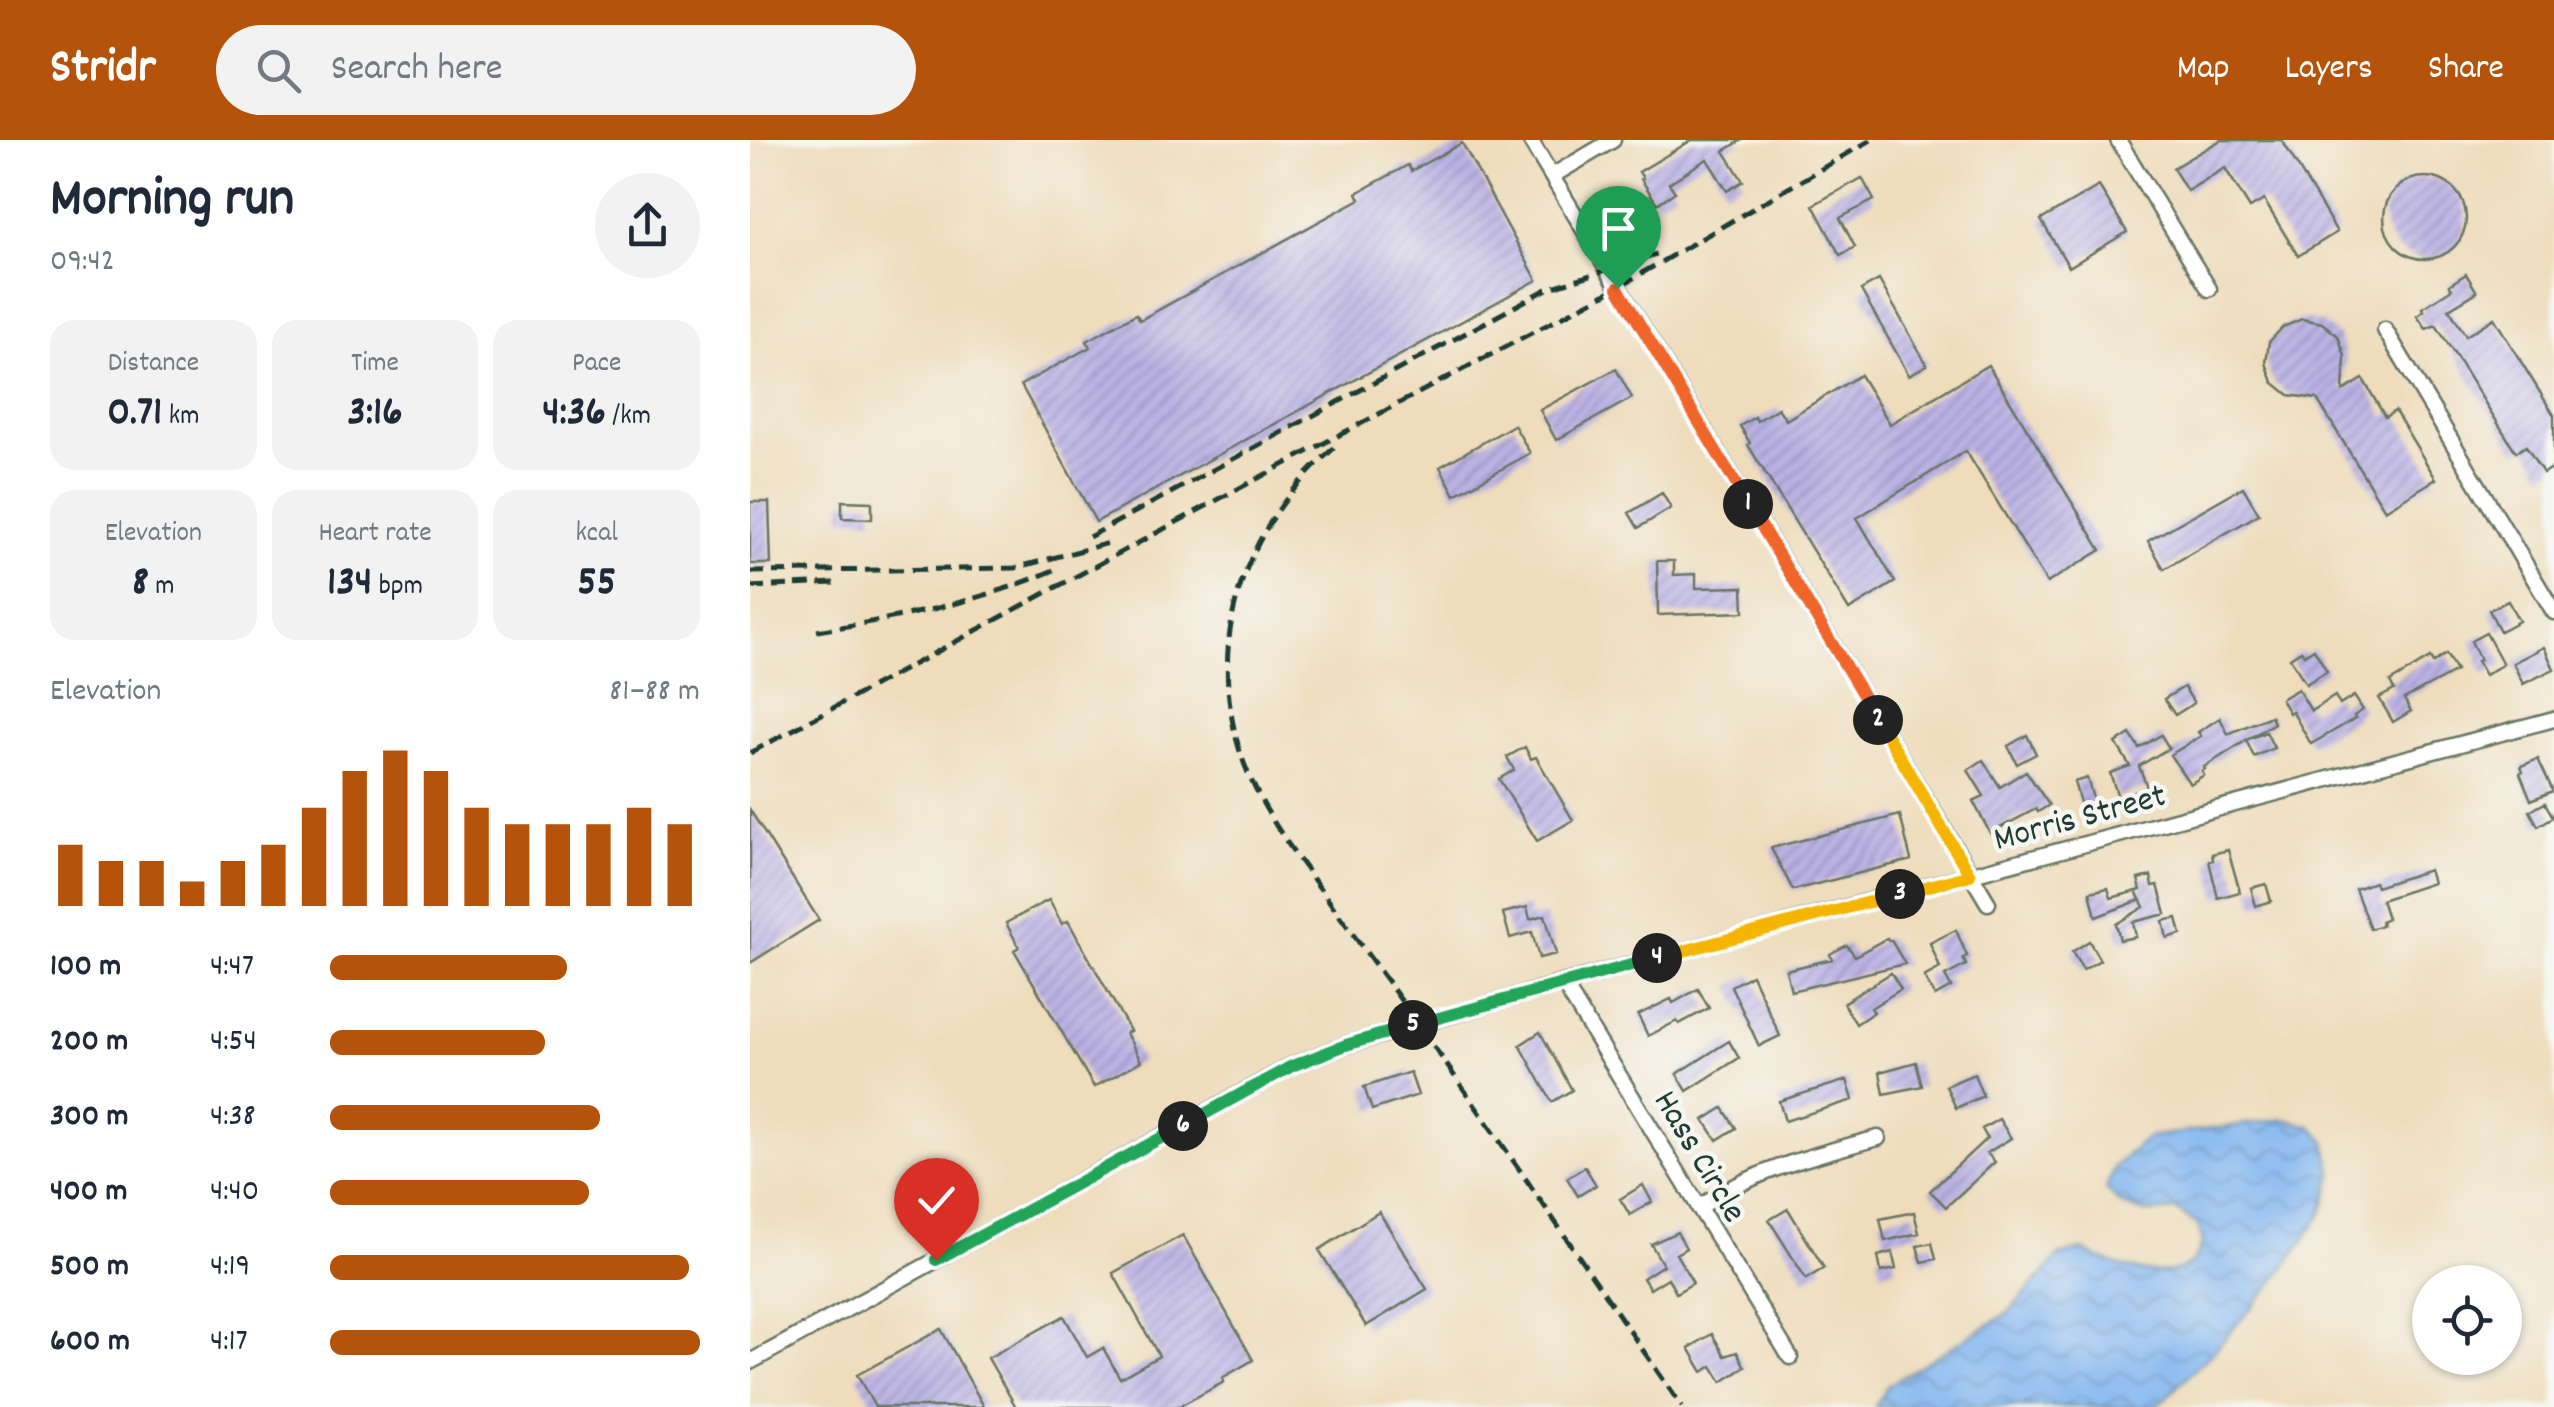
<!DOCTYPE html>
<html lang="en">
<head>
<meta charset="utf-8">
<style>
	body { margin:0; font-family:Dekko,sans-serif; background:#f2f2f3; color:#1f2937; height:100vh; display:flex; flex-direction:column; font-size:38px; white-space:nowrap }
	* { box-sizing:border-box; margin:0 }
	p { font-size:32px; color:#747a83 }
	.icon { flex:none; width:55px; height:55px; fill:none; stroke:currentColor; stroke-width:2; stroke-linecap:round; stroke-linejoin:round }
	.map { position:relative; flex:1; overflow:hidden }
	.panel { display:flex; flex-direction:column; background:#fff; width:750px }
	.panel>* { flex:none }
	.fabs { position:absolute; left:1662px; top:1125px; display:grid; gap:20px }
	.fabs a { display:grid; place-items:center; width:110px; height:110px; border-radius:50%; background:#fff; box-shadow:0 2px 8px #0004; font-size:50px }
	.pin { position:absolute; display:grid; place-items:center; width:85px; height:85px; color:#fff; margin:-102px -42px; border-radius:50% 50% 50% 0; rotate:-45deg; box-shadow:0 0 10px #0007 }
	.pin .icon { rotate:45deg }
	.km { position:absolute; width:50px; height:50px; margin:-25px; border-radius:50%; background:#222; color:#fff; font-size:28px; line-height:50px; text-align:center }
	.round { display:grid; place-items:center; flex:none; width:105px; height:105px; border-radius:52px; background:#f2f2f3 }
	.summary { display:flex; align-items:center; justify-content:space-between; height:170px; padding:0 50px }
	h1 { font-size:55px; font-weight:700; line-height:75px }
	.figures { display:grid; grid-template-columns:repeat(3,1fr); gap:15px; height:170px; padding:10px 50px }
	.figures div { display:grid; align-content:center; border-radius:25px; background:#f2f2f3; text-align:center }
	.figures b { font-size:42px; font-weight:700 }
	.figures small { font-size:28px; font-weight:400 }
	.figures p { font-size:28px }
	.chart { height:280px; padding:20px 50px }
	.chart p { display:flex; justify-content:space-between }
	.chart svg { width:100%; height:180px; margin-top:10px; stroke:#b45309; stroke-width:6 }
	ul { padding:0 50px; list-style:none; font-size:32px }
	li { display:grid; grid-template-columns:160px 120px 1fr; align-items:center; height:75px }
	li i { height:25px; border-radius:12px; background:#b45309 }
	header { display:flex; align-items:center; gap:60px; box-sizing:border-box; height:140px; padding:0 50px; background:#b45309; color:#fff }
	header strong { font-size:48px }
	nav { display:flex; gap:55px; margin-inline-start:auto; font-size:35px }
	.search { width:700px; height:90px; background:#f2f2f3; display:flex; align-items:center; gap:25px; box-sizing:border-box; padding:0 35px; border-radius:55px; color:#747a83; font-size:38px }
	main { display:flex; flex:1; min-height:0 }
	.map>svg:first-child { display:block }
	.water { fill:url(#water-waves); stroke:#507a92; stroke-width:2.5 }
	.building { fill:url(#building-hatch) }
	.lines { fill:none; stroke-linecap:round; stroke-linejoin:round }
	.street-casing { stroke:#677563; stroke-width:19 }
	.street { stroke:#fff; stroke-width:14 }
	.rail { stroke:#1f3d34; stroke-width:5; stroke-dasharray:15 8; stroke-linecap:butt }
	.split-1-casing { stroke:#fff; stroke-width:20 }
	.split-2-casing { stroke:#fff; stroke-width:20 }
	.split-3-casing { stroke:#fff; stroke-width:20 }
	.split-4-casing { stroke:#fff; stroke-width:20 }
	.split-5-casing { stroke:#fff; stroke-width:20 }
	.split-6-casing { stroke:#fff; stroke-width:20 }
	.split-7-casing { stroke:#fff; stroke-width:20 }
	.split-1 { stroke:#f0652b; stroke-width:12 }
	.split-2 { stroke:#f0652b; stroke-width:12 }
	.split-3 { stroke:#f5b400; stroke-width:12 }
	.split-4 { stroke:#f5b400; stroke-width:12 }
	.split-5 { stroke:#22a559; stroke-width:12 }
	.split-6 { stroke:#22a559; stroke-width:12 }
	.split-7 { stroke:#22a559; stroke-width:12 }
	.labels { text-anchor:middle; stroke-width:9; stroke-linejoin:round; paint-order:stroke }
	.street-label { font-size:35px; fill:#1f3d34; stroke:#f6f6f2 }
</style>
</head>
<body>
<header>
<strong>Stridr</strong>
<div class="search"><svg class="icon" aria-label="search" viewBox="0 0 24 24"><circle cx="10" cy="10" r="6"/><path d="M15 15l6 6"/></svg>Search here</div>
<nav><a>Map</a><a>Layers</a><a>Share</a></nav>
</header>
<main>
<section class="panel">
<div class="summary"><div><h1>Morning run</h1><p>09:42</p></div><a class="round"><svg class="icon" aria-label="share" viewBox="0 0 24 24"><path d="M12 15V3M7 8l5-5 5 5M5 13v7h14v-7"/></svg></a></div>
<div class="figures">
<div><p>Distance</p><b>0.71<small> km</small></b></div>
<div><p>Time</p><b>3:16</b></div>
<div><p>Pace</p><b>4:36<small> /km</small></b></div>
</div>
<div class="figures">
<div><p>Elevation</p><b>8<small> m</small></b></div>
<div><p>Heart rate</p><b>134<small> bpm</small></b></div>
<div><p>kcal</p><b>55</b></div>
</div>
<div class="chart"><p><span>Elevation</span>81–88 m</p>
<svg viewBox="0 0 160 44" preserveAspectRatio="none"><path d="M5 44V29M15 44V33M25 44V33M35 44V38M45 44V33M55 44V29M65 44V20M75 44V11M85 44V6M95 44V11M105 44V20M115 44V24M125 44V24M135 44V24M145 44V20M155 44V24"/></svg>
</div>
<ul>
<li><b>100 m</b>4:47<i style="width:64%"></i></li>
<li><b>200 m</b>4:54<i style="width:58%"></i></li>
<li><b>300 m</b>4:38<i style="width:73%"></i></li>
<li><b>400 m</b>4:40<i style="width:70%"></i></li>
<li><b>500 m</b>4:19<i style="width:97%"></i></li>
<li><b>600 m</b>4:17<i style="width:100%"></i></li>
</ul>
</section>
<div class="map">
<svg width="1804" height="1267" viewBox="0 0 1804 1267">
	<defs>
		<pattern id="water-waves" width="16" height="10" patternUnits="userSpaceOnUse" patternTransform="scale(2.5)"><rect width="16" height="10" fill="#82b6f0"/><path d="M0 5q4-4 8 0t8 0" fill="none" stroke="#6a95c3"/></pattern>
		<pattern id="building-hatch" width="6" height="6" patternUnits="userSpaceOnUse" patternTransform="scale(2.5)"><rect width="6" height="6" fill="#bbb2e5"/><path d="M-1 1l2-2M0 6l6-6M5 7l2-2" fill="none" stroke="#9792ba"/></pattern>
	</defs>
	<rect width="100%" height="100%" fill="#f6f6f2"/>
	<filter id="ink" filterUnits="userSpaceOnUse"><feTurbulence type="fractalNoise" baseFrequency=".01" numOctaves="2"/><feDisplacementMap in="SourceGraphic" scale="20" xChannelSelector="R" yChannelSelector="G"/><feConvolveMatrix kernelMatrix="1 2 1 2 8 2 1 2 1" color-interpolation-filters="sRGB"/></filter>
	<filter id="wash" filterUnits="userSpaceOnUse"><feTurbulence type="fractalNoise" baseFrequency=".0048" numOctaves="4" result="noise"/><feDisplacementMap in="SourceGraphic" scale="40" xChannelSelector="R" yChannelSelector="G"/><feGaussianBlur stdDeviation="2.25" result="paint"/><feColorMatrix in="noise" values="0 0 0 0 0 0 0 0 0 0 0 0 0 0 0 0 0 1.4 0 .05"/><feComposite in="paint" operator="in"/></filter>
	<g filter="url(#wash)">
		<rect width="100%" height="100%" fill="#eedcba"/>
		<path class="water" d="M1535 979 1561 986 1576 1001 1583 1035 1572 1074 1528 1137 1464 1211 1406 1267H1125L1138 1245 1259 1172 1309 1116 1332 1110C1358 1124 1415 1145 1441 1123 1447 1118 1449 1110 1453 1102L1448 1085 1426 1070 1396 1073 1370 1064 1356 1048 1365 1026 1398 997Z"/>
		<g id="blocks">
			<path class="building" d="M942 0H992L974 11 993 41 977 51 957 19 919 43 925 52 907 64 891 39 893 38 889 32Z
				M1471 0H1532L1587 92 1548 116 1514 60 1500 68 1475 28 1437 51 1423 28Z
				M712 3 787 140 346 382 271 245 340 207 337 201 386 174 390 180 610 59 607 53 658 25 661 31Z
				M1634 78a41 41 0 1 1 82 0a41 41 0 1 1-82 0Z
				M1112 38 1124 60 1090 78 1105 107 1090 115 1063 65Z
				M1349 46 1377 92 1319 127 1291 80Z
				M901 67 908 78 892 88 885 77Z
				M1716 134 1727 152 1699 169 1716 196 1744 178 1804 275V326L1793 333 1776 306 1766 312 1686 185 1676 189 1667 176 1674 171 1672 168 1702 149 1699 145Z
				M1129 140 1177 225 1159 235 1111 150Z
				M1552 179 1572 183 1588 196 1595 216 1593 251 1613 239 1635 277 1645 271 1686 339 1635 370 1567 259 1539 255 1523 242 1516 223 1519 202 1533 187Z
				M1238 225 1351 410 1297 443 1216 311 1107 378 1145 442 1099 470 998 305 1000 303 990 286 1005 277 1007 281 1028 268 1036 280 1110 235 1140 284Z
				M866 229 882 258 806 300 790 270Z
				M764 285 780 313 705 355 690 327Z
				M1493 347 1509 374 1414 429 1398 401Z
				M912 353 921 368 888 388 879 373Z
				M92 361 122 362V379L92 378Z
				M0 362H19L21 424H0Z
				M907 421H924V435L946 434V448L993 447 994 472 908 475Z
				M1758 461 1769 481 1750 491 1739 470Z
				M1736 493 1753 524 1735 535 1727 521 1730 520 1721 501Z
				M1794 507 1804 529 1773 544 1763 523Z
				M1564 509 1577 531 1556 544 1540 518 1551 511 1554 515Z
				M1696 514 1706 531 1654 559 1661 571 1643 582 1629 558 1644 550 1640 542 1680 518 1683 523Z
				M1434 547 1444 563 1425 575 1414 559Z
				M1548 549 1561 571 1585 556 1590 565 1604 556 1613 570 1604 576 1606 578 1561 604 1542 571 1539 573 1531 559Z
				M1521 576 1524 583 1454 627 1455 629 1452 631 1454 635 1440 644 1420 615 1451 596 1448 592 1470 578 1478 594Z
				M1516 592 1524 608 1504 617 1496 600Z
				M1380 594 1389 608 1411 595 1419 608 1389 626 1397 647 1368 657 1360 633 1380 626 1366 603Z
				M1277 595 1286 614 1267 624 1258 606Z
				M775 607 781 619 786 617 823 680 787 701 749 639 764 630 757 617Z
				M1788 619 1803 651 1781 660 1770 633 1773 631 1771 626Z
				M1233 620 1250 647 1276 631 1299 665 1288 672 1286 669 1240 693 1223 661 1234 656 1218 630Z
				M1337 638 1345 665 1332 669 1324 642Z
				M1795 663 1803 677 1788 686 1780 671Z
				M0 670 69 780 0 823Z
				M1150 675 1161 720 1043 750 1021 708Z
				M1478 710 1490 752 1468 758 1459 721 1463 720 1462 714Z
				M1679 730 1683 743 1631 760 1637 778 1631 781 1632 785 1620 789 1605 749 1624 742 1626 747Z
				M1401 736 1403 746 1408 745 1416 774 1383 782 1386 797 1370 800 1366 784 1394 767 1387 753 1390 760 1346 777 1340 752 1358 748 1361 758 1391 750 1388 739Z
				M1516 744 1521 761 1506 766 1501 748Z
				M299 760 312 784 318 781 380 891 376 893 391 921 344 947 264 810 269 807 256 783Z
				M777 767 780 779 795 775 806 814 789 818 782 792 760 798 753 773Z
				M1427 778 1431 794 1417 798 1413 781Z
				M1206 790 1217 816 1213 818 1216 825 1195 836 1201 847 1185 856 1174 837 1190 828 1180 803Z
				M1137 798 1139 801 1141 800 1155 824 1041 851 1036 830 1082 819 1080 814 1097 805 1105 816Z
				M1339 801 1350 820 1333 830 1322 812Z
				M1141 833 1151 849 1121 868 1124 872 1106 884 1093 863Z
				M1002 835 1030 896 1009 906 981 846Z
				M948 849 959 868 929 884 927 881 898 896 888 875 921 859 923 863Z
				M790 892 822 950 802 962 770 905Z
				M979 901 989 918 937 951 927 934Z
				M1166 922 1172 946 1134 954 1130 932Z
				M660 932 668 955 622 970 614 947Z
				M1224 934 1233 956 1206 968 1196 946Z
				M1097 940 1103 960 1035 981 1029 961Z
				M973 968 986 988 967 1000 954 980Z
				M1249 979 1261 998 1237 1013 1245 1022 1196 1067 1180 1051 1237 998 1232 989Z
				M835 1027 846 1045 828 1056 817 1038Z
				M893 1045 902 1062 880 1075 870 1059Z
				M1038 1069 1074 1128 1056 1139 1019 1080Z
				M629 1072 677 1149 616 1186 569 1110Z
				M1164 1072 1169 1093 1135 1101 1130 1079Z
				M927 1092 936 1108 926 1114 943 1143 926 1153 918 1138 900 1149 893 1138 913 1125 901 1104Z
				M433 1095 503 1220 472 1238 474 1242 428 1267H266L238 1218 314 1176 337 1217 353 1208 370 1238 409 1216 363 1133Z
				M1182 1103 1186 1119 1172 1122 1167 1106Z
				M1142 1112 1146 1129 1131 1132 1128 1116Z
				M191 1189 234 1267H125L107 1235Z
				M962 1194 975 1216 987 1212 995 1227 972 1242 962 1226 953 1232 939 1208Z"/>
		</g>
	</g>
	<g filter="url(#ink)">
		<use href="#blocks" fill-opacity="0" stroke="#677563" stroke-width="2.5"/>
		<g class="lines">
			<defs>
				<path id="street" d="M780 0 1238 763
					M1368 0 1459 149
					M802 36 863 0
					M1635 190 1804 472
					M813 843 1040 1217
					M949 1068C1003 1030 1065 1015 1128 998
					M0 1222 541 926 596 905 813 843 1804 579"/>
			</defs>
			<use href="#street" class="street-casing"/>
			<use href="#street" class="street"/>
			<path class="rail" d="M584 308C501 381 459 483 485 593 499 655 540 707 577 758 606 799 636 839 665 880 756 1008 843 1138 932 1267
				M339 397 797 149 909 113
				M0 432 265 428 359 403
				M0 447 84 443
				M67 491C148 478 228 463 304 430
				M0 613 484 351 868 147 1121 0"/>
		</g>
	</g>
	<g class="lines" filter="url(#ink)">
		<defs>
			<path id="split-1" d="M868 148 998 364"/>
			<path id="split-2" d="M998 364 1128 580"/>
			<path id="split-3" d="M1128 580 1220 735 1150 754"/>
			<path id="split-4" d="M907 818 1150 754"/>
			<path id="split-5" d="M663 885 907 818"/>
			<path id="split-6" d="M433 986 542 926 596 905 663 885"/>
			<path id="split-7" d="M186 1120 433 986"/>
		</defs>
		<use href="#split-1" class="split-1-casing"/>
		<use href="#split-2" class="split-2-casing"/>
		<use href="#split-3" class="split-3-casing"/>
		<use href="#split-4" class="split-4-casing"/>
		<use href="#split-5" class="split-5-casing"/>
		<use href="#split-6" class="split-6-casing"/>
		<use href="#split-7" class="split-7-casing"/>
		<use href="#split-1" class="split-1"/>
		<use href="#split-2" class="split-2"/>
		<use href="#split-3" class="split-3"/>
		<use href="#split-4" class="split-4"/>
		<use href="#split-5" class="split-5"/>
		<use href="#split-6" class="split-6"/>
		<use href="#split-7" class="split-7"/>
	</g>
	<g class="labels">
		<g class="street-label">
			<text transform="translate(1329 675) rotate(-15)" y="12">Morris Street</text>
			<text transform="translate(952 1015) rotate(59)" y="12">Hass Circle</text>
		</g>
	</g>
</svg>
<div class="fabs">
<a><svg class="icon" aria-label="locate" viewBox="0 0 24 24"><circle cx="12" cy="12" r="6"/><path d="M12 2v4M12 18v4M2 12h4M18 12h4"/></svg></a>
</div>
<div class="pin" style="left:868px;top:148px;background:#1e9e55"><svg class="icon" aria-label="arrive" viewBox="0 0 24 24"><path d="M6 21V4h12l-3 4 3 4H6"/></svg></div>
<div class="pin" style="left:186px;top:1120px;background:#d93025"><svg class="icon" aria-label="check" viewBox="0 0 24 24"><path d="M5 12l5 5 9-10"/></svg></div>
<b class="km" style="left:998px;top:364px">1</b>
<b class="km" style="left:1128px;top:580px">2</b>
<b class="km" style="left:1150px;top:754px">3</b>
<b class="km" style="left:907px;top:818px">4</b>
<b class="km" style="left:663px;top:885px">5</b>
<b class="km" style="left:433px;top:986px">6</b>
</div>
</main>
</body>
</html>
